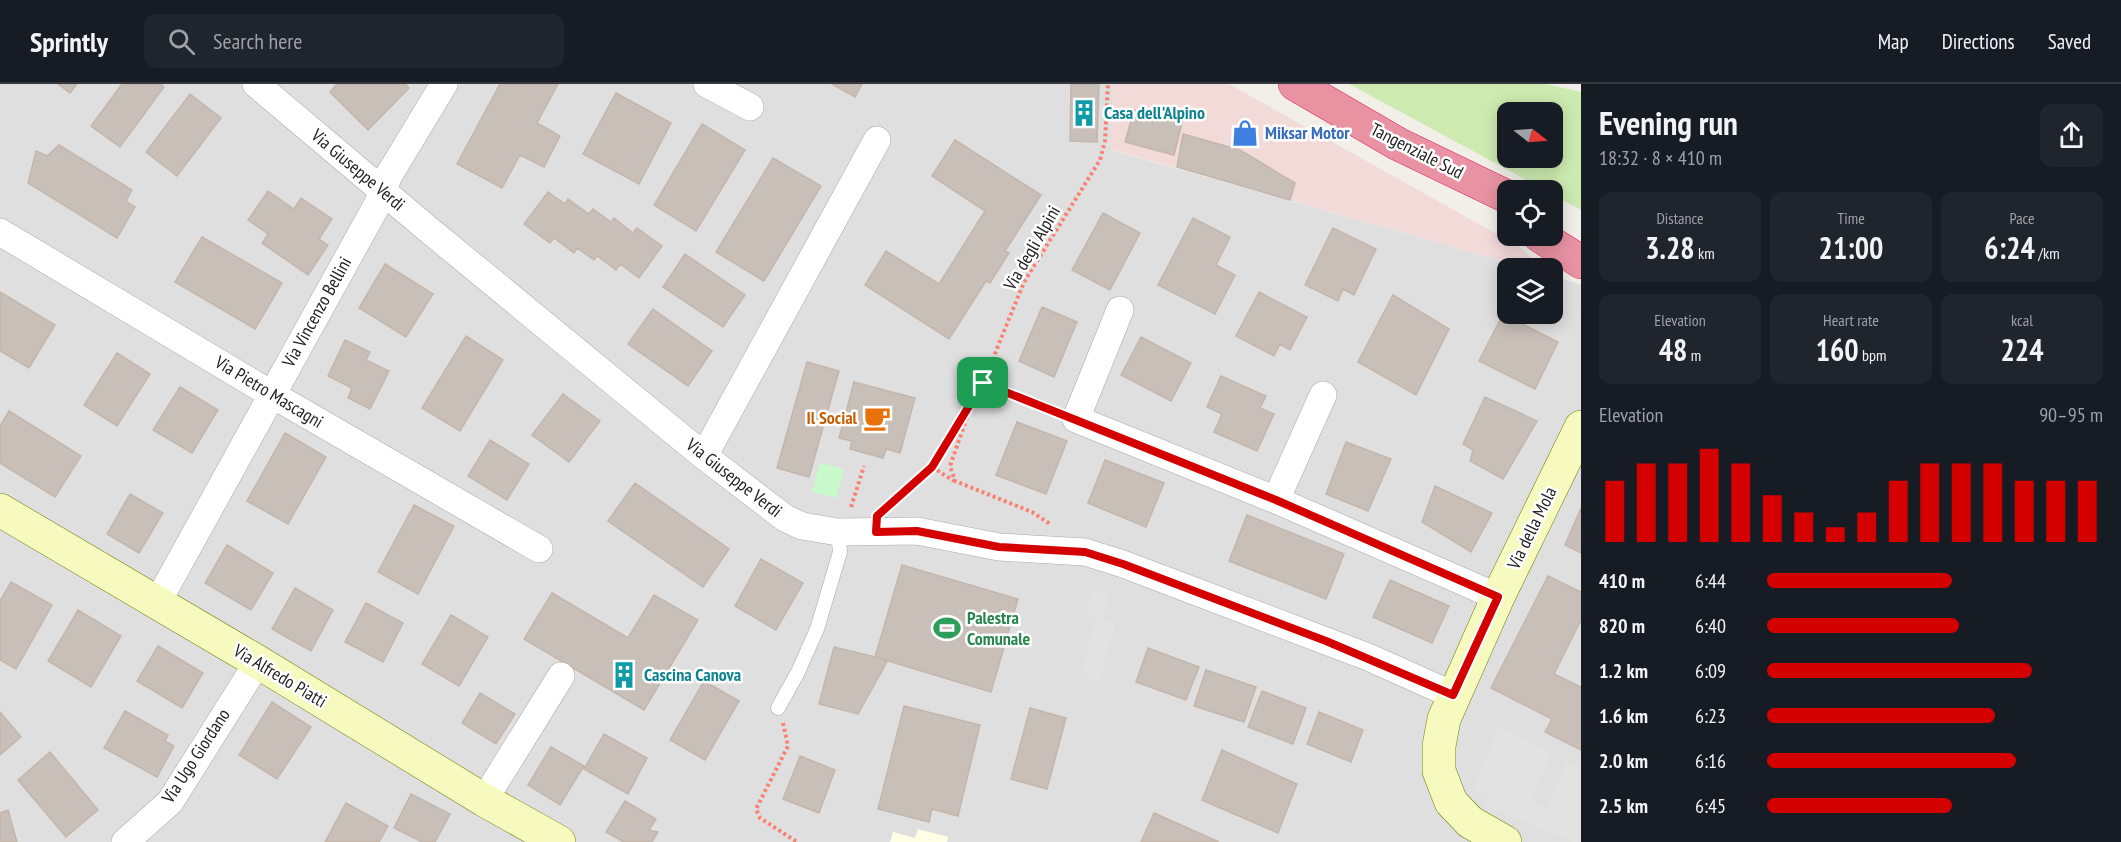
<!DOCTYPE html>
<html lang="en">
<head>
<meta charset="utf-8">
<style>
	body { margin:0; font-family:"PT Sans Narrow",sans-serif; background:#20242c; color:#f1f3f6; height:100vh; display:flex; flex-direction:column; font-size:22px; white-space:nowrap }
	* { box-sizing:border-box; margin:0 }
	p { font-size:20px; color:#9ea1a6 }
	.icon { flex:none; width:33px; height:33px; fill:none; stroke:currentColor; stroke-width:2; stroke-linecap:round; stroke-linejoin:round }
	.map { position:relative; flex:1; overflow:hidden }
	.sheet { display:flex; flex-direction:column; background:#171b24; width:540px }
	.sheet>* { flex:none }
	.needle { width:39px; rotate:107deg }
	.controls { position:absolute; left:1497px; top:18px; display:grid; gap:12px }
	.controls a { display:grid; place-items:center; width:66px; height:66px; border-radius:12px; background:#171b24; box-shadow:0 3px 15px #0003; font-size:30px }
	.pin { position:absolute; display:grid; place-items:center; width:51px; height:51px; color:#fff; margin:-26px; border-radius:12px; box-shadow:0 3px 9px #0006 }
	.round { display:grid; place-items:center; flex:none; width:63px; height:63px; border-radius:12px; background:#20242c }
	.summary { display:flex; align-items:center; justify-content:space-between; height:102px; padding:0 18px }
	h1 { font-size:33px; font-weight:700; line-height:45px }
	.stats { display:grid; grid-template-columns:repeat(3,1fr); gap:9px; height:102px; padding:6px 18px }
	.stats div { display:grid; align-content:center; border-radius:12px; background:#20242c; text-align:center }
	.stats b { font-size:30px; font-weight:700 }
	.stats small { font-size:16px; font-weight:400 }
	.stats p { font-size:16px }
	.chart { height:168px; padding:12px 18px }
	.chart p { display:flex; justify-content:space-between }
	.chart svg { width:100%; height:108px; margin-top:6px; stroke:#d40000; stroke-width:6 }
	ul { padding:0 18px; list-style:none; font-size:20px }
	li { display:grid; grid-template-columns:96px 72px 1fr; align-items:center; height:45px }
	li i { height:15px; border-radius:8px; background:#d40000 }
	header { display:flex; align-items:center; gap:36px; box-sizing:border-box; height:84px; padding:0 30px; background:#171b24; border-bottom:2px solid #363941 }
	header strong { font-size:28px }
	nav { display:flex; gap:33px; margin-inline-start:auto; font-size:21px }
	.search { width:420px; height:54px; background:#20242c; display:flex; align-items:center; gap:15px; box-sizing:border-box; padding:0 21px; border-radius:12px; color:#9ea1a6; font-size:22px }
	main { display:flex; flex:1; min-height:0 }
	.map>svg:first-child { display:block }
	.residential { fill:#e0dfdf }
	.commercial { fill:#f2dad9 }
	.education { fill:#ffffe5 }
	.grass { fill:#cdebb0; fill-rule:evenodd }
	.park { fill:#c8facc }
	.parking { fill:#e2e2e2 }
	.building { fill:#c7bfb8; stroke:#c4b6ab; stroke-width:1.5 }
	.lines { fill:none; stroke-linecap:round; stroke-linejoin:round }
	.lane-casing { stroke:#a9a9a9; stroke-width:15 }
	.street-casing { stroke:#a9a9a9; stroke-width:28 }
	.secondary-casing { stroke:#707d05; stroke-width:34 }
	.highway-casing { stroke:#dc2a67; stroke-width:34 }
	.path { stroke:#fa8072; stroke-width:4; stroke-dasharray:3 3; stroke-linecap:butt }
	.lane { stroke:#fff; stroke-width:14 }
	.street { stroke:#fff; stroke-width:27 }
	.secondary { stroke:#f7fabf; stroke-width:33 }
	.highway { stroke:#e892a2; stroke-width:33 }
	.route-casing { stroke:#fff; stroke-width:12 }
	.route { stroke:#d40000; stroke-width:8 }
	.labels { text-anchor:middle; stroke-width:5; stroke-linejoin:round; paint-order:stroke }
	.culture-label { font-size:18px; font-weight:bold; fill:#0d838f; stroke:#fff; text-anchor:start }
	.shop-label { font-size:18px; font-weight:bold; fill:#366cbe; stroke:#fff; text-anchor:start }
	.street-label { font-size:18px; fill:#222; stroke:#fff }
	.food-label { font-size:18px; font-weight:bold; fill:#c56008; stroke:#fff; text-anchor:end }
	.leisure-label { font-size:18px; font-weight:bold; fill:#27864d; stroke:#fff; text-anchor:start }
</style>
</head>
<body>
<header>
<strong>Sprintly</strong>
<div class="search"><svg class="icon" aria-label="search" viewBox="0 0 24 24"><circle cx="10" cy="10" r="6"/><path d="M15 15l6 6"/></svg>Search here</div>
<nav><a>Map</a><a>Directions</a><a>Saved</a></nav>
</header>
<main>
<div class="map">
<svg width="1581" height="758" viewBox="0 0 1581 758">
	<rect width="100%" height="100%" fill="#f2efe9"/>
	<path class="residential" d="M0 0H1113L1111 66 1528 184H1508V230H1552L1553 192 1573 198 1581 201V758H0Z"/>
	<path class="commercial" d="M1113 0H1229L1518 162 1543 184H1528L1110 65Z"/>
	<path class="education" d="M918 745 948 753 947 758H890L893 748 915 754Z"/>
	<path class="grass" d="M1349 0H1546L1581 8V126L1553 111 1552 106H1545ZM1508 28H1552V74H1508Z"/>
	<path class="park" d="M820 379 844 385 836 414 812 408Z"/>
	<path class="parking" d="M1093 507 1109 511 1102 536 1115 540 1098 601 1082 588 1096 533 1085 530Z
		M1499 643 1551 668 1531 716 1547 723 1567 678 1581 683V758H1573L1483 721 1488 711 1473 706Z"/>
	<path class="building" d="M58 0H77L70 9Z
		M122 0H160L164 3 120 63 91 42Z
		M337 0H405L409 4 368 46 330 8Z
		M500 0H558L537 39 560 52 544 83 520 71 502 104 457 80Z
		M832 0H862L855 13Z
		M1071 0H1099L1097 58 1070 57Z
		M616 9 671 39 639 100 583 70Z
		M190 10 221 34 177 92 146 68Z
		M1134 26 1182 39 1174 71 1125 58Z
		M702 40 745 66 696 147 654 121Z
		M1183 50 1240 66 1295 99 1290 116 1177 83Z
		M955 56 1041 111 1005 167 1009 169 990 199 986 197 949 255 865 201 886 167 939 200 985 127 932 92Z
		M59 61 132 106 126 117 135 123 117 154 28 99 36 67 47 72Z
		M773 74 821 102 764 197 716 168Z
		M268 107 294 125 301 114 332 135 319 155 328 161 308 191 262 159 268 150 248 136Z
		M548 108 565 120 568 115 589 130 593 125 611 138 614 134 633 149 637 144 662 162 639 194 620 180 616 186 597 172 594 176 577 164 574 169 554 154 550 159 524 140Z
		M1103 129 1140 149 1110 206 1072 186Z
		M1193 134 1230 153 1216 181 1235 191 1215 230 1158 201Z
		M1333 144 1376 165 1354 211 1343 205 1338 217 1305 201Z
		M202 153 282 199 255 245 175 198Z
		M685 170 745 211 723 243 663 203Z
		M385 180 433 210 406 253 359 224Z
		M0 208 55 241 29 284 0 267Z
		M1259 208 1307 233 1290 266 1280 260 1274 272 1236 252Z
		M1393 211 1449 245 1416 311 1358 278Z
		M1042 223 1077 238 1054 293 1019 277Z
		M653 225 712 267 688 302 628 260Z
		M1503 230 1558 258 1535 305 1479 277Z
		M466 252 503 276 460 347 422 324Z
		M1141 253 1191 279 1171 317 1121 291Z
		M345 256 370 268 366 276 389 287 370 325 348 314 352 304 328 292Z
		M117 269 150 290 117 342 84 321Z
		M807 278 839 287 809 393 777 384Z
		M1221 292 1266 312 1260 324 1274 330 1257 367 1214 348 1222 330 1207 323Z
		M854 298 915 314 900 369 886 365 883 374 850 365 852 357 839 354Z
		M180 303 218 326 192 369 153 346Z
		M563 310 600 337 569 378 532 351Z
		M1485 313 1537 337 1503 395 1470 377 1473 366 1463 360Z
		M9 327 81 372 55 413 0 379V342Z
		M1017 338 1067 357 1046 410 996 391Z
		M285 349 326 373 288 440 247 417Z
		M490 356 529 380 507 416 468 392Z
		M1346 358 1391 375 1368 427 1326 410Z
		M1105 376 1164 399 1146 443 1088 419Z
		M635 399 729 465 703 503 608 437Z
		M1435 402 1492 429 1471 468 1422 438Z
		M130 410 163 429 139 469 107 450Z
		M414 421 454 442 418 510 378 488Z
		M1581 424V469L1565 461Z
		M1247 431 1344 470 1326 515 1229 477Z
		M227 461 273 489 251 526 205 499Z
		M761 475 803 499 776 546 735 522Z
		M902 481 1018 515 991 608 875 573Z
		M1548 492 1581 508V536L1554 590 1581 603V666L1545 648 1552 635 1491 604Z
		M1390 496 1449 522 1432 559 1373 533Z
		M11 498 52 521 16 585 0 576V517Z
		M295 504 333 526 311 567 272 545Z
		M552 509 628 554 654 511 698 536 644 626 524 555Z
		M366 519 403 539 383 578 345 558Z
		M78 526 121 552 91 603 48 577Z
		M451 531 488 553 459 602 422 580Z
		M158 562 203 589 182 624 137 597Z
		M834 563 888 576 858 630 819 620Z
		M1148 564 1199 583 1186 616 1136 598Z
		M1206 586 1256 603 1244 638 1194 622Z
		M704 597 739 617 705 676 670 656Z
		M1262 607 1306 624 1293 660 1248 643Z
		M480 609 515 630 496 660 462 639Z
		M272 618 311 643 277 695 239 671Z
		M904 622 980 641 958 732 932 725 929 738 878 725Z
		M1030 624 1066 634 1047 705 1011 695Z
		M125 627 168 651 165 657 174 662 157 693 104 664Z
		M0 628 21 653 0 671Z
		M1319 628 1363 646 1351 678 1307 660Z
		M604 650 647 674 628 710 584 685Z
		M551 663 584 682 560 721 528 701Z
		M1222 666 1297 700 1278 749 1202 716Z
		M50 668 98 726 66 753 18 696Z
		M800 672 835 686 819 729 783 715Z
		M411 710 450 730 435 758H422L394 744Z
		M625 717 656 735 649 746 658 748 652 758H624L606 748Z
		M346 719 388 742 379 758H325Z
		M8 726 17 758H0V729Z
		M1154 729 1219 758H1141Z"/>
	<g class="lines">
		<defs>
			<path id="lane" d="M778 624 798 588 817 545 840 468 838 448"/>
			<path id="street" d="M256 0 429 146 704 372 785 434 802 442 838 448 917 447 999 463 1085 468 1123 480 1368 573 1453 611
				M707 0 750 23
				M0 148 271 310 539 465
				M1120 226 1076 335 1276 416 1498 513
				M704 372 877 56
				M1276 416 1323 311
				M157 519 377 121 389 91 444 0
				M484 716 561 592
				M125 758 170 718 258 578"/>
			<path id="secondary" d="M0 426 258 578 484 716 559 758
				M1505 758 1470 738 1451 718 1439 687V662L1444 635 1498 513 1581 343"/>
			<path id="highway" d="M1295 0 1398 60 1508 113
				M1540 152 1581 178"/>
		</defs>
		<use href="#lane" class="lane-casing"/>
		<use href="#street" class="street-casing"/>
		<use href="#secondary" class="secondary-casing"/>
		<use href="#highway" class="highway-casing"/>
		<path class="path" d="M983 299 1053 326
			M971 322 950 382 955 397 1032 428 1050 440
			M932 383 954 397
			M890 421 932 383 983 299 1024 198 1100 76 1105 57 1108 0
			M851 423 864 382
			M783 639 788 662 756 725 760 734 797 758"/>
		<use href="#lane" class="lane"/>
		<use href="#street" class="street"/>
		<use href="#secondary" class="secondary"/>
		<use href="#highway" class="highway"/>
	</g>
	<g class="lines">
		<defs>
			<path id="route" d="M983 299 1276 416 1498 513 1453 611 1326 557 1123 480 1085 468 999 463 917 447 876 448 877 432 932 383Z"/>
		</defs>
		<use href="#route" class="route-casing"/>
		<use href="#route" class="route"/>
	</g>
	<defs>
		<symbol id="building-bare" viewBox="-9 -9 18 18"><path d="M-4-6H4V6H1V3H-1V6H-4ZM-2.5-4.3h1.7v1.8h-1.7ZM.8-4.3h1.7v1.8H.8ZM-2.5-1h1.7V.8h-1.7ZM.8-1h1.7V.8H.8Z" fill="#0f9aa8" stroke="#fff" stroke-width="2.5" paint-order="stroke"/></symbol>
		<symbol id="shop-bare" viewBox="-9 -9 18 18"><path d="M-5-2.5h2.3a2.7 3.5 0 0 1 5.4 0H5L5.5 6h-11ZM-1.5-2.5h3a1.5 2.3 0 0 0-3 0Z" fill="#3f7fe0" stroke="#fff" stroke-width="2.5" paint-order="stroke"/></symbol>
		<symbol id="cafe-bare" viewBox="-9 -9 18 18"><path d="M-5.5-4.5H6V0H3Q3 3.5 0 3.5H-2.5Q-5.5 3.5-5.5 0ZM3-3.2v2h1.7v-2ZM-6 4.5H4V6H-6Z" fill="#e8710a" stroke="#fff" stroke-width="2.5" paint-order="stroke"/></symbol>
		<symbol id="stadium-bare" viewBox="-9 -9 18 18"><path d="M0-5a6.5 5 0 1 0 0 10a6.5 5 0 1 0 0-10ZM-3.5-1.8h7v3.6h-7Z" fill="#2e9e5b" stroke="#fff" stroke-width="2.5" paint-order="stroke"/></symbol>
	</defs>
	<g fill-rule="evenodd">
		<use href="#building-bare" x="1065" y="10" width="38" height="38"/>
		<use href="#shop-bare" x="1226" y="30" width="38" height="38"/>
		<use href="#cafe-bare" x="858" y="315" width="38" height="38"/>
		<use href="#stadium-bare" x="928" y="525" width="38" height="38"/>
		<use href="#building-bare" x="605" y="572" width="38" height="38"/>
	</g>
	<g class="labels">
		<g class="culture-label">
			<text x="1104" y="35">Casa dell'Alpino</text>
			<text x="644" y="597">Cascina Canova</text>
		</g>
		<g class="shop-label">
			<text x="1265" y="55">Miksar Motor</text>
		</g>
		<g class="street-label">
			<text transform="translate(1417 67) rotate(27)" y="6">Tangenziale Sud</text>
			<text transform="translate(358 86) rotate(40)" y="6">Via Giuseppe Verdi</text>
			<text transform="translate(1032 164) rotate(-60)" y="6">Via degli Alpini</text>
			<text transform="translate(317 228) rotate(-61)" y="6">Via Vincenzo Bellini</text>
			<text transform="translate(269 308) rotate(31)" y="6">Via Pietro Mascagni</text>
			<text transform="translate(734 394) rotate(38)" y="6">Via Giuseppe Verdi</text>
			<text transform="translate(1532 444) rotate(-64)" y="6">Via della Mola</text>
			<text transform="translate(280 592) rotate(31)" y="6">Via Alfredo Piatti</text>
			<text transform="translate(196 672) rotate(-57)" y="6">Via Ugo Giordano</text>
		</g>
		<g class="food-label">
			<text x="857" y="340">Il Social</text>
		</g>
		<g class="leisure-label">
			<text x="967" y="540">Palestra<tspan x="967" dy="21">Comunale</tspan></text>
		</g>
	</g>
</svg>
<div class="controls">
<a><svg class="needle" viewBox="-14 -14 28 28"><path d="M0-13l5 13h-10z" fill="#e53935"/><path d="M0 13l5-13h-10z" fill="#9ea1a6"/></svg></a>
<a><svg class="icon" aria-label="locate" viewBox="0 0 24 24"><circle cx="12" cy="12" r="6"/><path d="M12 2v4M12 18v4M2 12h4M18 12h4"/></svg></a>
<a><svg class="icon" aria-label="layers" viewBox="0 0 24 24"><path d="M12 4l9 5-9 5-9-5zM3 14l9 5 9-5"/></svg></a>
</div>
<div class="pin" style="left:983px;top:299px;background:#1e9e55"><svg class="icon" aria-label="arrive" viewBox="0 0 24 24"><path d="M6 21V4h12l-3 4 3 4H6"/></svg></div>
</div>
<section class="sheet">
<div class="summary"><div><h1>Evening run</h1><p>18:32 · 8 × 410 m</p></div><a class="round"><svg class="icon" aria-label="share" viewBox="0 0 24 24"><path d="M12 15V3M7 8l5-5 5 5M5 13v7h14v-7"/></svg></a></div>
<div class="stats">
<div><p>Distance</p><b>3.28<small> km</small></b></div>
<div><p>Time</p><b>21:00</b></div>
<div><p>Pace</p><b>6:24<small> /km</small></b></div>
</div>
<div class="stats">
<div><p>Elevation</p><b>48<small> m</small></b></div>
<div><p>Heart rate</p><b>160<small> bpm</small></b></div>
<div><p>kcal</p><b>224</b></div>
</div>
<div class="chart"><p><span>Elevation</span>90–95 m</p>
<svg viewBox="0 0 160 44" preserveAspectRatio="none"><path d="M5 44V19M15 44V12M25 44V12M35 44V6M45 44V12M55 44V25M65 44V32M75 44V38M85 44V32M95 44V19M105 44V12M115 44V12M125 44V12M135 44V19M145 44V19M155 44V19"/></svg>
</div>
<ul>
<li><b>410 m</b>6:44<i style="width:55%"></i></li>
<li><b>820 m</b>6:40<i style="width:57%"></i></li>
<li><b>1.2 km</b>6:09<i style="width:79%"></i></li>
<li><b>1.6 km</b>6:23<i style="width:68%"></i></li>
<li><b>2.0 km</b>6:16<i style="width:74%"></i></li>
<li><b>2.5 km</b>6:45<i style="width:55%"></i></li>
</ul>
</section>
</main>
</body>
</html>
